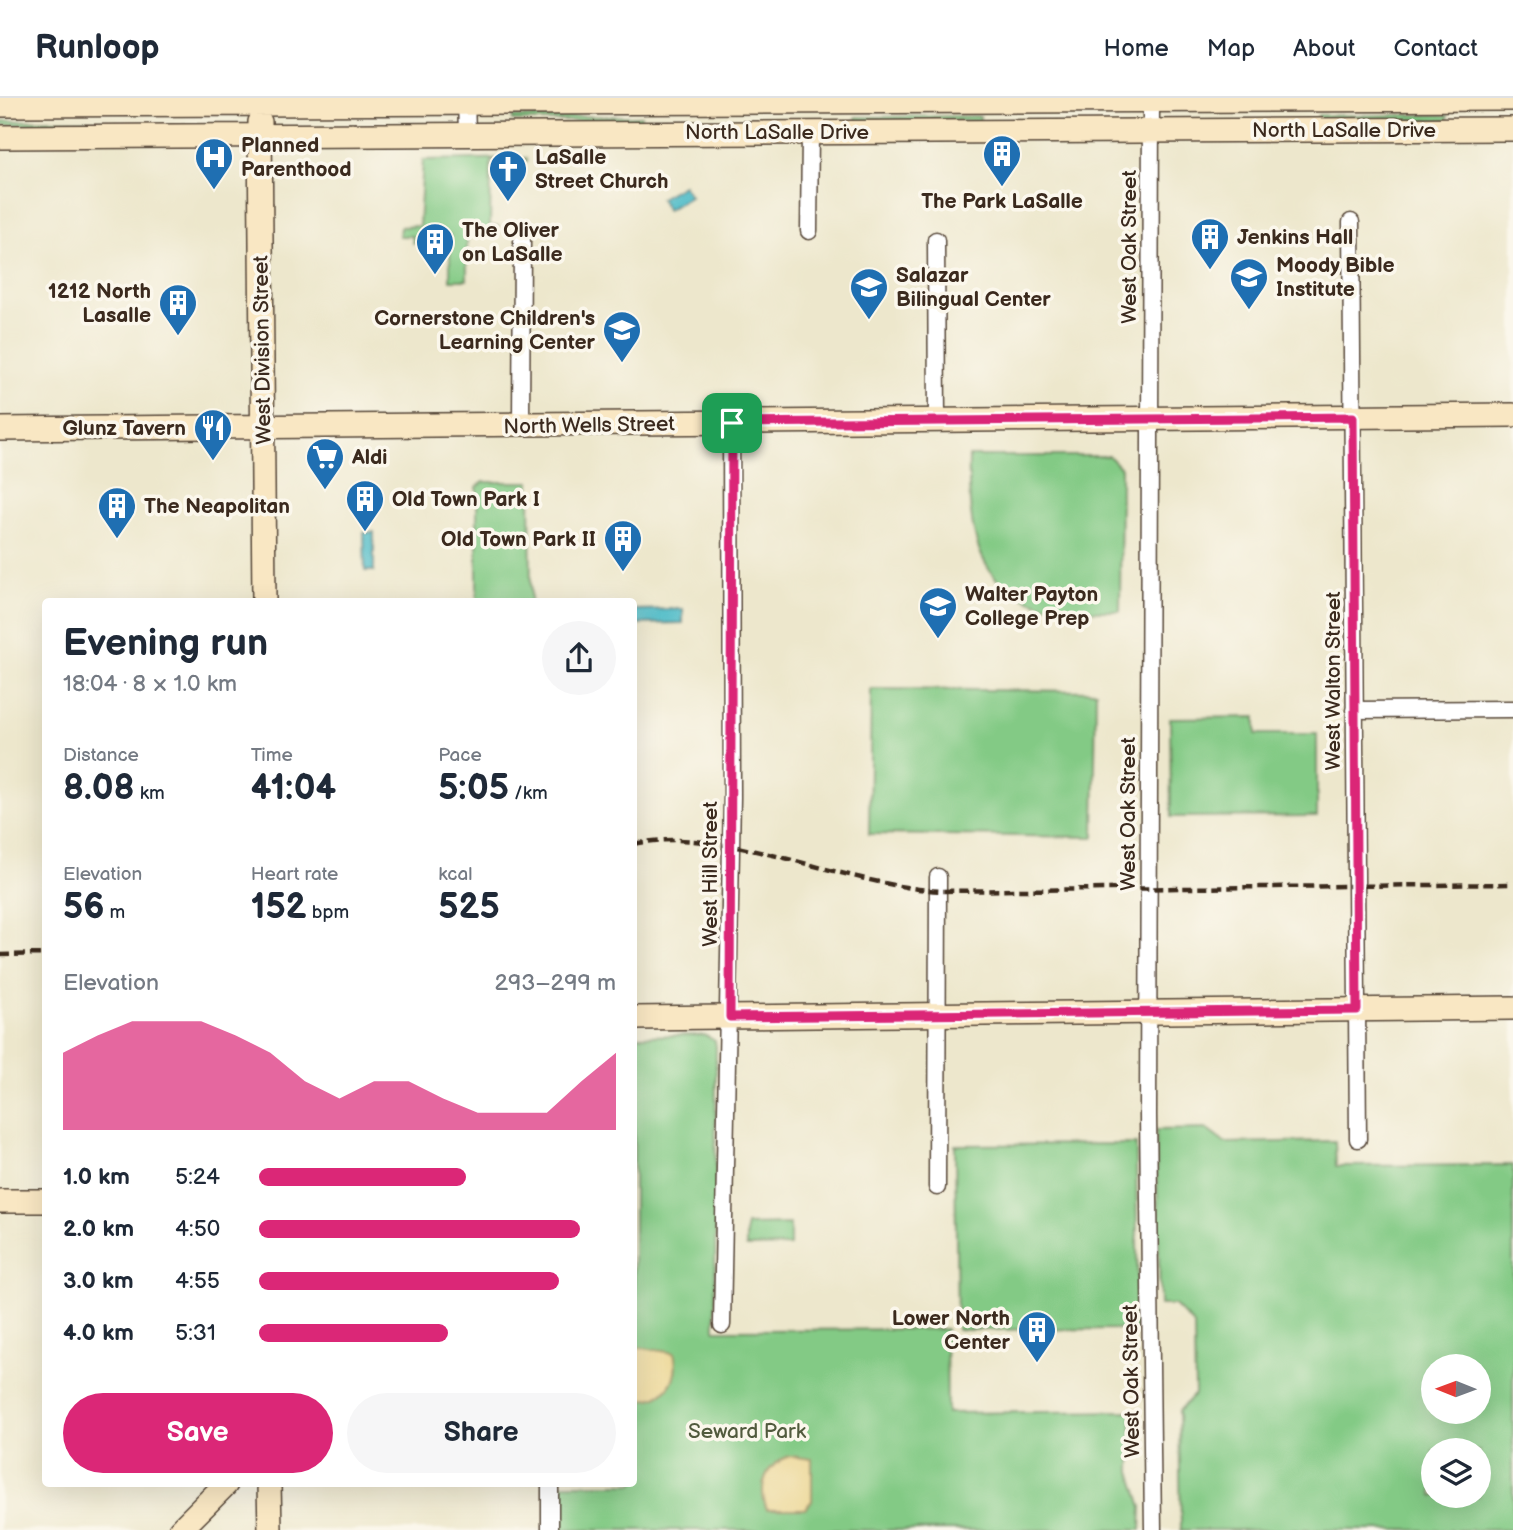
<!DOCTYPE html>
<html lang="en">
<head>
<meta charset="utf-8">
<style>
	body { margin:0; font-family:"Balsamiq Sans",sans-serif; background:#f6f6f7; color:#1f2937; height:100vh; display:flex; flex-direction:column; font-size:26px; white-space:nowrap }
	* { box-sizing:border-box; margin:0 }
	p { font-size:23px; color:#747a83 }
	.icon { flex:none; width:38px; height:38px; fill:none; stroke:currentColor; stroke-width:2; stroke-linecap:round; stroke-linejoin:round }
	.map { position:relative; flex:1; overflow:hidden }
	.drawer { position:absolute; left:42px; top:500px; width:595px; height:889px; display:flex; flex-direction:column; background:#fff; border-radius:7px; box-shadow:0 7px 28px #0002 }
	.drawer>* { flex:none }
	.needle { width:46px; rotate:271deg }
	.tools { position:absolute; left:1421px; top:1256px; display:grid; gap:14px }
	.tools a { display:grid; place-items:center; width:70px; height:70px; border-radius:50%; background:#fff; box-shadow:0 7px 28px #0002; font-size:35px }
	.pin { position:absolute; display:grid; place-items:center; width:60px; height:60px; color:#fff; margin:-30px; border-radius:14px; box-shadow:0 4px 10px #0006 }
	.round { display:grid; place-items:center; flex:none; width:74px; height:74px; border-radius:37px; background:#f6f6f7 }
	.headline { display:flex; align-items:center; justify-content:space-between; height:119px; padding:0 21px }
	h1 { font-size:38px; font-weight:700; line-height:52px }
	.stats { display:grid; grid-template-columns:repeat(3,1fr); gap:10px; height:119px; padding:7px 21px }
	.stats div { display:grid; align-content:center }
	.stats b { font-size:35px; font-weight:700 }
	.stats small { font-size:19px; font-weight:400 }
	.stats p { font-size:19px }
	.chart { height:196px; padding:14px 21px }
	.chart p { display:flex; justify-content:space-between }
	.chart svg { width:100%; height:126px; margin-top:7px; fill:#db2777; opacity:.7 }
	.cta { display:flex; gap:14px; margin-top:auto; padding:14px 21px }
	.cta a { flex:1; height:80px; border-radius:42px; background:#db2777; color:#fff; font-size:28px; font-weight:700; line-height:80px; text-align:center }
	.cta a+a { background:#f6f6f7; color:#1f2937 }
	ul { padding:0 21px; list-style:none; font-size:23px }
	li { display:grid; grid-template-columns:112px 84px 1fr; align-items:center; height:52px }
	li i { height:18px; border-radius:9px; background:#db2777 }
	header { display:flex; align-items:center; gap:42px; box-sizing:border-box; height:98px; padding:0 35px; background:#fff; border-bottom:2px solid #e0e1e3 }
	header strong { font-size:33px }
	nav { display:flex; gap:38px; margin-inline-start:auto; font-size:24px }
	.map>svg:first-child { display:block }
	.green { fill:#83ca85; stroke:#5f7a52; stroke-width:2; fill-rule:evenodd }
	.sand { fill:#eeda9e; stroke:#94825e; stroke-width:2 }
	.water { fill:#4fbcc8; stroke:#457373; stroke-width:2 }
	.lines { fill:none; stroke-linecap:round; stroke-linejoin:round }
	.street-casing { stroke:#564638; stroke-width:19 }
	.secondary-casing { stroke:#564638; stroke-width:26 }
	.street { stroke:#fff; stroke-width:16 }
	.secondary { stroke:#f9e7c3; stroke-width:23 }
	.rail { stroke:#3b2a1e; stroke-width:4.5; stroke-dasharray:10 5; stroke-linecap:butt }
	.route-casing { stroke:#fff; stroke-width:14 }
	.route { stroke:#db2777; stroke-width:9 }
	.labels { text-anchor:middle; stroke-width:7; stroke-linejoin:round; paint-order:stroke }
	.street-label { font-size:21px; fill:#3b2a1e; stroke:#fbf7ec }
	.poi-label { font-size:21px; font-weight:bold; fill:#3b2a1e; stroke:#fbf7ec; text-anchor:start }
	.park-label { font-size:21px; fill:#515a3d; stroke:#fbf7ec }
</style>
</head>
<body>
<header>
<strong>Runloop</strong>
<nav><a>Home</a><a>Map</a><a>About</a><a>Contact</a></nav>
</header>
<div class="map">
<svg width="1513" height="1432" viewBox="0 0 1513 1432">
	<rect width="100%" height="100%" fill="#fbf7ec"/>
	<filter id="ink" filterUnits="userSpaceOnUse"><feTurbulence type="fractalNoise" baseFrequency=".0143" numOctaves="2"/><feDisplacementMap in="SourceGraphic" scale="14" xChannelSelector="R" yChannelSelector="G"/><feConvolveMatrix kernelMatrix="1 2 1 2 8 2 1 2 1" color-interpolation-filters="sRGB"/></filter>
	<filter id="wash" filterUnits="userSpaceOnUse"><feTurbulence type="fractalNoise" baseFrequency=".00686" numOctaves="4" result="noise"/><feDisplacementMap in="SourceGraphic" scale="28" xChannelSelector="R" yChannelSelector="G"/><feGaussianBlur stdDeviation="1.57" result="paint"/><feColorMatrix in="noise" values="0 0 0 0 0 0 0 0 0 0 0 0 0 0 0 0 0 1.4 0 .05"/><feComposite in="paint" operator="in"/></filter>
	<g filter="url(#wash)">
		<rect width="100%" height="100%" fill="#ede7cc"/>
		<path class="green" d="M1318 17H1448V22H1318Z
			M641 18V23H512V19Z
			M980 18V23L856 25V19Z
			M89 22V27H0V23Z
			M526 60 527 63H491L490 128H498L497 137 467 138V182H450V137H436V145H413L412 138H399L400 129 419 128 423 62Z
			M969 358H1109L1121 370 1120 513C997 515 966 479 969 358Z
			M484 384H530L531 504H477V389Z
			M871 591 1096 593 1094 739 869 736Z
			M1256 619V636H1317V718L1171 719 1170 620Z
			M705 937 715 943 716 949 715 1232 946 1231 947 1315 1132 1313 1131 1374 1142 1409 1141 1432H562L561 1386H634V938Z
			M1206 1031 1225 1045 1335 1043 1336 1068 1513 1067V1432H1181L1179 1313 1195 1296 1194 1227 1174 1207H1160L1156 1032ZM1433 1269H1479V1314H1433ZM1433 1353H1479V1398H1433Z
			M1136 1046 1138 1231 957 1232 955 1047Z
			M790 1126V1148L746 1149V1127Z"/>
		<path class="sand" d="M637 1249 674 1255C681 1282 664 1306 634 1301V1251Z
			M790 1358 812 1361V1403L805 1411H767C757 1387 766 1366 790 1358Z"/>
		<path class="water" d="M683 87 690 98 667 112 660 100Z
			M374 434V473H365L364 435Z
			M683 511V525L634 526V512Z"/>
	</g>
	<g filter="url(#ink)">
		<g class="lines">
			<defs>
				<path id="street" d="M466 0 467 35
					M1151 0 1148 1017 1153 1432
					M1351 124 1358 1041
					M809 133 810 34
					M936 142 937 323
					M521 327 522 143
					M1354 612 1513 611
					M937 1089 938 779
					M722 1227 732 699 731 325
					M550 1432V1386"/>
				<path id="secondary" d="M0 7 1513 1
					M260 24 264 504
					M0 39 1513 31
					M0 331 1513 317
					M634 920 1513 910
					M0 1103H46
					M269 1386 270 1432
					M180 1432 226 1386"/>
			</defs>
			<use href="#street" class="street-casing"/>
			<use href="#secondary" class="secondary-casing"/>
			<use href="#street" class="street"/>
			<use href="#secondary" class="secondary"/>
			<path class="rail" d="M634 746C725 726 843 788 941 793L1513 786
				M0 857 46 856"/>
		</g>
	</g>
	<g class="lines" filter="url(#ink)">
		<defs>
			<path id="route" d="M1353 319 1357 912 730 919 732 325Z"/>
		</defs>
		<use href="#route" class="route-casing"/>
		<use href="#route" class="route"/>
	</g>
	<defs>
		<symbol id="building-pin" viewBox="-11 -11 22 30"><path d="M0 17L-7.5 6A9.5 9.5 0 1 1 7.5 6Z" fill="#1f6fb2" stroke="#fbf7ec"/><path d="M-4-6H4V6H1V3H-1V6H-4ZM-2.5-4.3h1.7v1.8h-1.7ZM.8-4.3h1.7v1.8H.8ZM-2.5-1h1.7V.8h-1.7ZM.8-1h1.7V.8H.8Z" fill="#fff"/></symbol>
		<symbol id="hospital-pin" viewBox="-11 -11 22 30"><path d="M0 17L-7.5 6A9.5 9.5 0 1 1 7.5 6Z" fill="#1f6fb2" stroke="#fbf7ec"/><path d="M-5-5h3v3.5h4V-5h3V5h-3V1.5h-4V5h-3Z" fill="#fff"/></symbol>
		<symbol id="church-pin" viewBox="-11 -11 22 30"><path d="M0 17L-7.5 6A9.5 9.5 0 1 1 7.5 6Z" fill="#1f6fb2" stroke="#fbf7ec"/><path d="M-1.2-6h2.4v3.5h3.3v2.4h-3.3V6h-2.4V-.1h-3.3v-2.4h3.3Z" fill="#fff"/></symbol>
		<symbol id="university-pin" viewBox="-11 -11 22 30"><path d="M0 17L-7.5 6A9.5 9.5 0 1 1 7.5 6Z" fill="#1f6fb2" stroke="#fbf7ec"/><path d="M0-5L7-2L0 1L-7-2ZM-4 1L0 2.5L4 1V4Q0 6-4 4Z" fill="#fff"/></symbol>
		<symbol id="school-pin" viewBox="-11 -11 22 30"><path d="M0 17L-7.5 6A9.5 9.5 0 1 1 7.5 6Z" fill="#1f6fb2" stroke="#fbf7ec"/><path d="M0-5L7-2L0 1L-7-2ZM-4 1L0 2.5L4 1V4Q0 6-4 4Z" fill="#fff"/></symbol>
		<symbol id="restaurant-pin" viewBox="-11 -11 22 30"><path d="M0 17L-7.5 6A9.5 9.5 0 1 1 7.5 6Z" fill="#1f6fb2" stroke="#fbf7ec"/><path d="M-5-6h1v4h1v-4h1v4h1v-4h1v5L-1.5 .5V6h-2V.5L-5-1ZM5-6V6H3V1.5H1.5Q1.5-4 5-6Z" fill="#fff"/></symbol>
		<symbol id="supermarket-pin" viewBox="-11 -11 22 30"><path d="M0 17L-7.5 6A9.5 9.5 0 1 1 7.5 6Z" fill="#1f6fb2" stroke="#fbf7ec"/><path d="M-6-5.5h2.5l.6 2H6L4.5 2H-2.5L-4.4-4H-6ZM-1.5 3.2a1.3 1.3 0 1 0 .1 0ZM3 3.2a1.3 1.3 0 1 0 .1 0Z" fill="#fff"/></symbol>
	</defs>
	<g fill-rule="evenodd">
		<use href="#building-pin" x="980" y="34" width="44" height="60"/>
		<use href="#hospital-pin" x="192" y="37" width="44" height="60"/>
		<use href="#church-pin" x="486" y="49" width="44" height="60"/>
		<use href="#building-pin" x="1188" y="117" width="44" height="60"/>
		<use href="#building-pin" x="413" y="122" width="44" height="60"/>
		<use href="#university-pin" x="1227" y="157" width="44" height="60"/>
		<use href="#school-pin" x="847" y="167" width="44" height="60"/>
		<use href="#building-pin" x="156" y="183" width="44" height="60"/>
		<use href="#school-pin" x="600" y="210" width="44" height="60"/>
		<use href="#restaurant-pin" x="191" y="308" width="44" height="60"/>
		<use href="#supermarket-pin" x="303" y="337" width="44" height="60"/>
		<use href="#building-pin" x="343" y="379" width="44" height="60"/>
		<use href="#building-pin" x="95" y="386" width="44" height="60"/>
		<use href="#building-pin" x="601" y="419" width="44" height="60"/>
		<use href="#school-pin" x="916" y="486" width="44" height="60"/>
		<use href="#building-pin" x="1015" y="1210" width="44" height="60"/>
	</g>
	<g class="labels">
		<g class="street-label">
			<text x="1344" y="39">North LaSalle Drive</text>
			<text x="777" y="41">North LaSalle Drive</text>
			<text transform="translate(1129 149) rotate(-90)" y="7">West Oak Street</text>
			<text transform="translate(262 252) rotate(-91)" y="7">West Division Street</text>
			<text transform="translate(589 327) rotate(-1)" y="7">North Wells Street</text>
			<text transform="translate(1333 583) rotate(-90)" y="7">West Walton Street</text>
			<text transform="translate(1128 716) rotate(-90)" y="7">West Oak Street</text>
			<text transform="translate(710 776) rotate(-90)" y="7">West Hill Street</text>
			<text transform="translate(1131 1283) rotate(-91)" y="7">West Oak Street</text>
		</g>
		<g class="poi-label">
			<text x="241" y="54">Planned<tspan x="241" dy="24">Parenthood</tspan></text>
			<text x="535" y="66">LaSalle<tspan x="535" dy="24">Street Church</tspan></text>
			<text x="1002" y="110" text-anchor="middle">The Park LaSalle</text>
			<text x="462" y="139">The Oliver<tspan x="462" dy="24">on LaSalle</tspan></text>
			<text x="1237" y="146">Jenkins Hall</text>
			<text x="1276" y="174">Moody Bible<tspan x="1276" dy="24">Institute</tspan></text>
			<text x="896" y="184">Salazar<tspan x="896" dy="24">Bilingual Center</tspan></text>
			<text x="151" y="200" text-anchor="end">1212 North<tspan x="151" dy="24">Lasalle</tspan></text>
			<text x="595" y="227" text-anchor="end">Cornerstone Children's<tspan x="595" dy="24">Learning Center</tspan></text>
			<text x="186" y="337" text-anchor="end">Glunz Tavern</text>
			<text x="352" y="366">Aldi</text>
			<text x="392" y="408">Old Town Park I</text>
			<text x="144" y="415">The Neapolitan</text>
			<text x="596" y="448" text-anchor="end">Old Town Park II</text>
			<text x="965" y="503">Walter Payton<tspan x="965" dy="24">College Prep</tspan></text>
			<text x="1010" y="1227" text-anchor="end">Lower North<tspan x="1010" dy="24">Center</tspan></text>
		</g>
		<g class="park-label">
			<text x="747" y="1340">Seward Park</text>
		</g>
	</g>
</svg>
<div class="tools">
<a><svg class="needle" viewBox="-14 -14 28 28"><path d="M0-13l5 13h-10z" fill="#e53935"/><path d="M0 13l5-13h-10z" fill="#747a83"/></svg></a>
<a><svg class="icon" aria-label="layers" viewBox="0 0 24 24"><path d="M12 4l9 5-9 5-9-5zM3 14l9 5 9-5"/></svg></a>
</div>
<div class="pin" style="left:732px;top:325px;background:#1e9e55"><svg class="icon" aria-label="arrive" viewBox="0 0 24 24"><path d="M6 21V4h12l-3 4 3 4H6"/></svg></div>
<section class="drawer">
<div class="headline"><div><h1>Evening run</h1><p>18:04 · 8 × 1.0 km</p></div><a class="round"><svg class="icon" aria-label="share" viewBox="0 0 24 24"><path d="M12 15V3M7 8l5-5 5 5M5 13v7h14v-7"/></svg></a></div>
<div class="stats">
<div><p>Distance</p><b>8.08<small> km</small></b></div>
<div><p>Time</p><b>41:04</b></div>
<div><p>Pace</p><b>5:05<small> /km</small></b></div>
</div>
<div class="stats">
<div><p>Elevation</p><b>56<small> m</small></b></div>
<div><p>Heart rate</p><b>152<small> bpm</small></b></div>
<div><p>kcal</p><b>525</b></div>
</div>
<div class="chart"><p><span>Elevation</span>293–299 m</p>
<svg viewBox="0 0 160 44" preserveAspectRatio="none"><path d="M0 44V17L10 11L20 6L30 6L40 6L50 11L60 17L70 27L80 33L90 27L100 27L110 33L120 38L130 38L140 38L150 27L160 17V44z"/></svg>
</div>
<ul>
<li><b>1.0 km</b>5:24<i style="width:58%"></i></li>
<li><b>2.0 km</b>4:50<i style="width:90%"></i></li>
<li><b>3.0 km</b>4:55<i style="width:84%"></i></li>
<li><b>4.0 km</b>5:31<i style="width:53%"></i></li>
</ul>
<div class="cta"><a>Save</a><a>Share</a></div>
</section>
</div>
</body>
</html>
